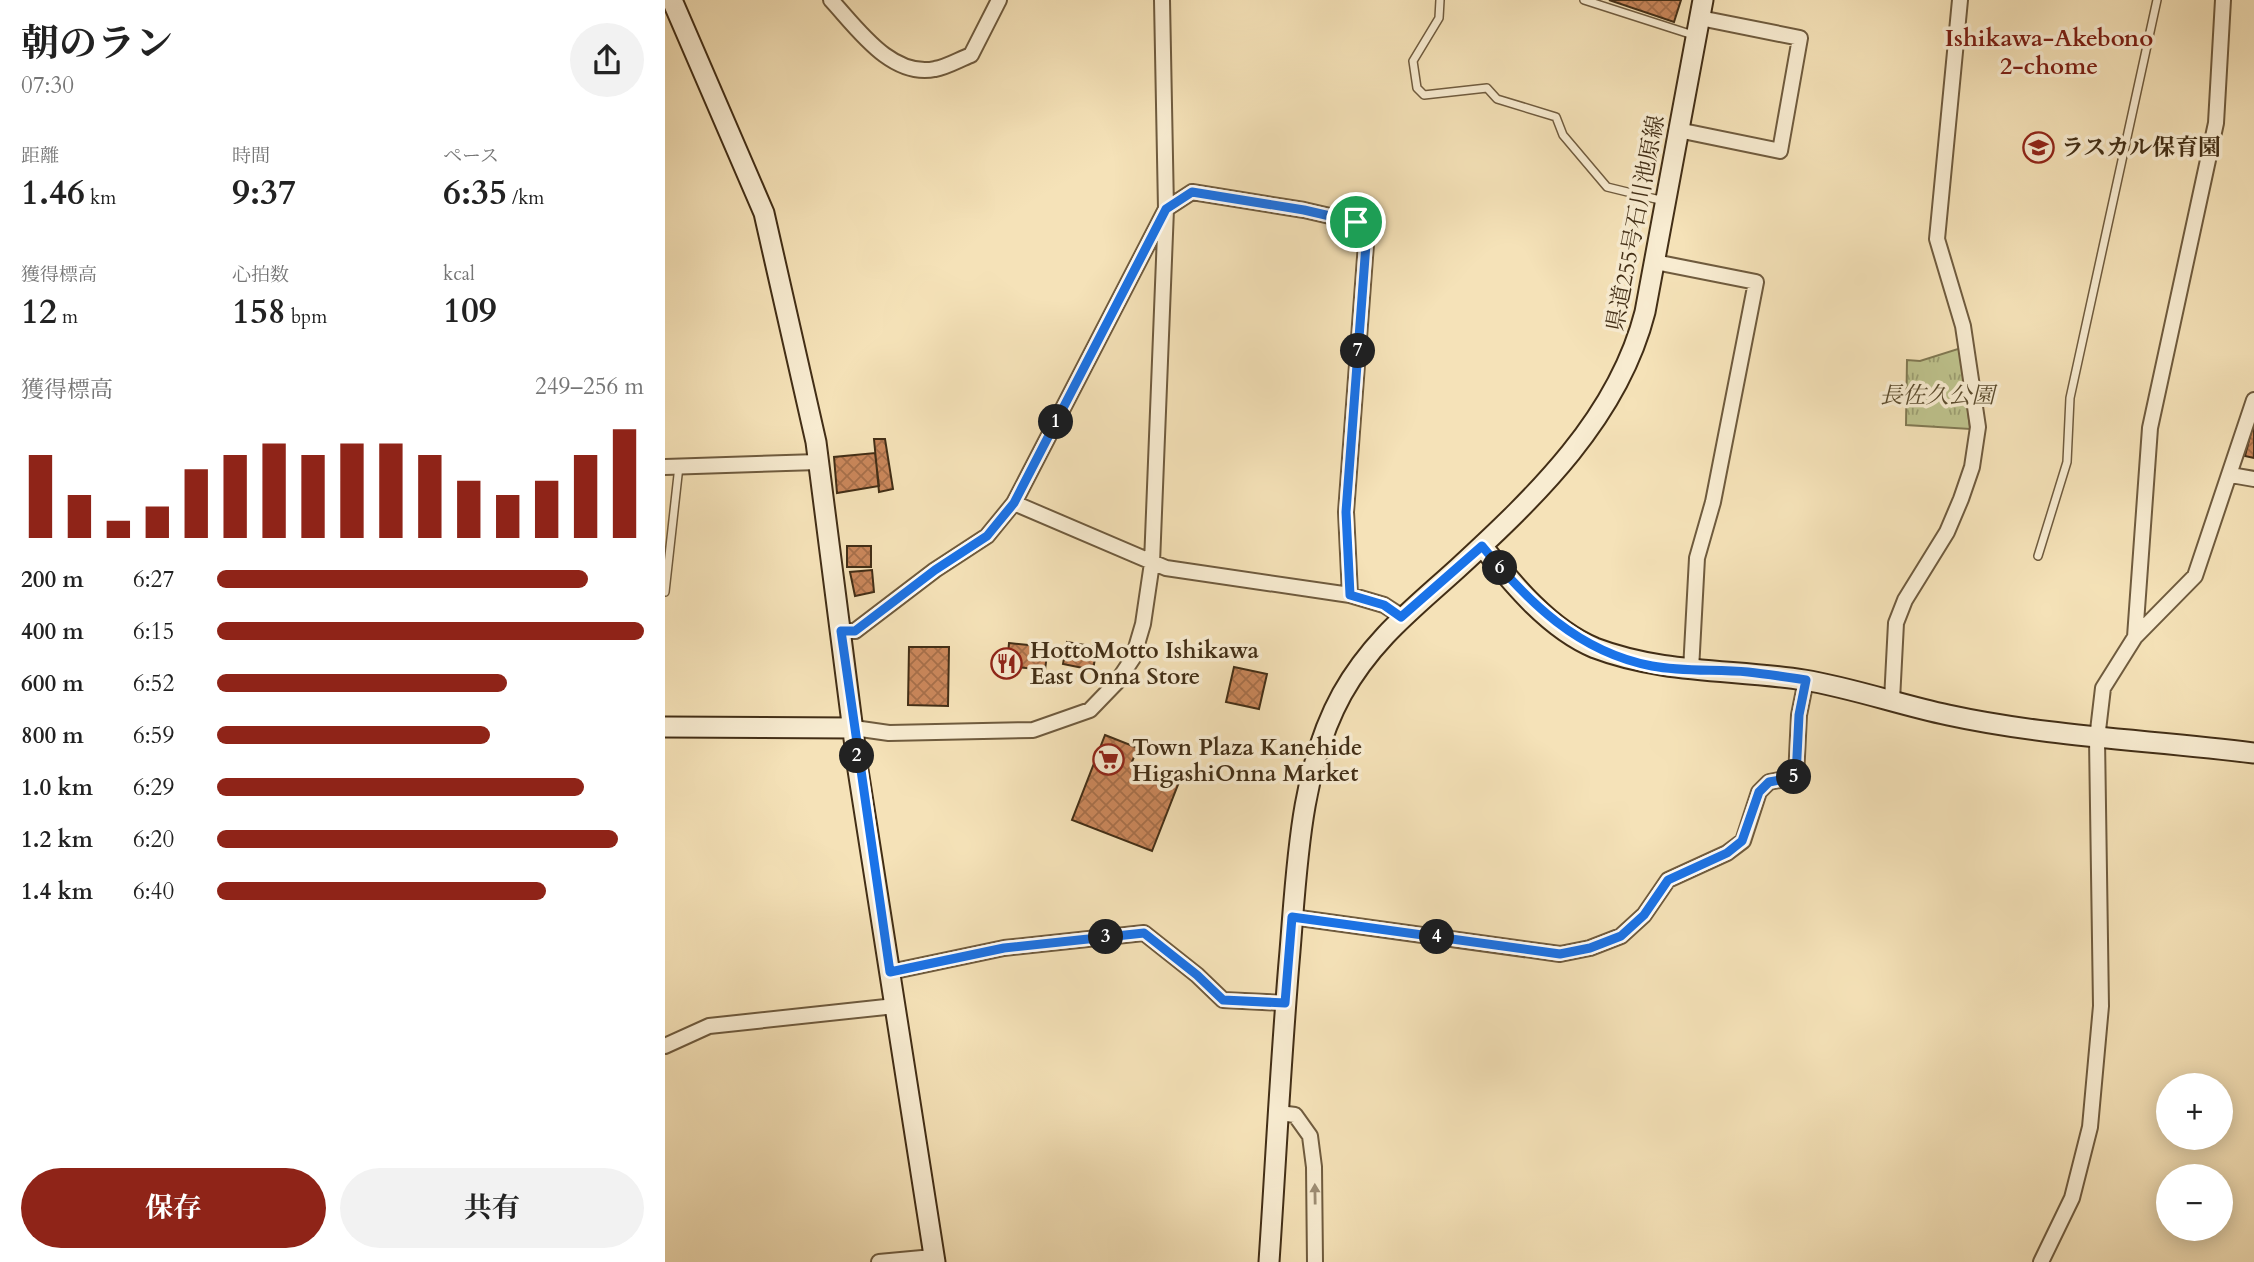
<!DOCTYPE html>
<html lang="ja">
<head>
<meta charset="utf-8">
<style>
	body { margin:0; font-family:Cardo,"Noto Serif JP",serif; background:#f2f2f2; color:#222; height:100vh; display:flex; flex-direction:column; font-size:26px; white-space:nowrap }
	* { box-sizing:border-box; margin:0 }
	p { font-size:23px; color:#767676 }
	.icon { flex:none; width:38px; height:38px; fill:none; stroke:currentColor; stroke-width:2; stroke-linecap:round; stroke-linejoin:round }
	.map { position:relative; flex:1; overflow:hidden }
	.drawer { display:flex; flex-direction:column; background:#fff; width:665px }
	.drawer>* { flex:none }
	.buttons { position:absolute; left:1491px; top:1073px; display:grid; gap:14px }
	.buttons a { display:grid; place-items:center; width:77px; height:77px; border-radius:50%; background:#fff; box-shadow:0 4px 18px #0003; font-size:35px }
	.pin { position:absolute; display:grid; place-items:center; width:60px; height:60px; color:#fff; margin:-30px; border:4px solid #fff; border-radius:50%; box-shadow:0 2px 7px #0007 }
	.km { position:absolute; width:35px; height:35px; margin:-18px; border-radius:50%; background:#222; color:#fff; font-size:19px; line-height:35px; text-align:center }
	.round { display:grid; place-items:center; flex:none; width:74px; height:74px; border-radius:37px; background:#f2f2f2 }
	.headline { display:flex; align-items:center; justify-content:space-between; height:119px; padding:0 21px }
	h1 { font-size:38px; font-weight:700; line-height:52px }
	.stats { display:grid; grid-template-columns:repeat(3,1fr); gap:10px; height:119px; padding:7px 21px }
	.stats div { display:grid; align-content:center }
	.stats b { font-size:35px; font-weight:700 }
	.stats small { font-size:19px; font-weight:400 }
	.stats p { font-size:19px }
	.chart { height:196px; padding:14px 21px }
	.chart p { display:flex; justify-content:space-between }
	.chart svg { width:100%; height:126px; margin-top:7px; stroke:#8f2418; stroke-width:6 }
	.primary-button { display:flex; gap:14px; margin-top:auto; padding:14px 21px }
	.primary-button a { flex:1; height:80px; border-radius:42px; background:#8f2418; color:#fff; font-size:28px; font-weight:700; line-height:80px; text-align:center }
	.primary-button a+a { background:#f2f2f2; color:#222 }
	ul { padding:0 21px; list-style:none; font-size:23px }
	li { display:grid; grid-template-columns:112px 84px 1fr; align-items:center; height:52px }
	li i { height:18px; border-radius:9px; background:#8f2418 }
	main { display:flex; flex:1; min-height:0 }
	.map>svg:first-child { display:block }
	.park { fill:url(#park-tufts); stroke:#807852; stroke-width:2 }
	.building { fill:url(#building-cross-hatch); stroke:#422e16; stroke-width:2 }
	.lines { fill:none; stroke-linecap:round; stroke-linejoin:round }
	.lane-casing { stroke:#6f5b3e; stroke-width:10 }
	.street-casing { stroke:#6f5b3e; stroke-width:18 }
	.secondary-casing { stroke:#422e16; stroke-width:23 }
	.lane { stroke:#f8ecd1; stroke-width:7 }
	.street { stroke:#f8ecd1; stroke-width:14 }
	.secondary { stroke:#f8ecd1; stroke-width:19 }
	.oneway { fill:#9d8d74 }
	.route-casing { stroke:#fff; stroke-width:14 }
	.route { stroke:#1a73e8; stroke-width:9 }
	.labels { text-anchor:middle; stroke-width:7; stroke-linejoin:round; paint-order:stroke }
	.poi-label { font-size:23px; font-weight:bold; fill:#422e16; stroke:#f8ecd1; text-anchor:start }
	.street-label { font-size:23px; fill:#422e16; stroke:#f8ecd1 }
	.park-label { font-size:23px; font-style:italic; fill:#5b4c2e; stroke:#f8ecd1 }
	.neighbourhood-label { font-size:24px; font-weight:bold; fill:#7a1f14; stroke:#f8ecd1 }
</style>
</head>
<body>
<main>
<section class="drawer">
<div class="headline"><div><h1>朝のラン</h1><p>07:30</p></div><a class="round"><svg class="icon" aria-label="share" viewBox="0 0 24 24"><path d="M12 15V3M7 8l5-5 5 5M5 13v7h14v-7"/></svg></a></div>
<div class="stats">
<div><p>距離</p><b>1.46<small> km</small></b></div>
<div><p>時間</p><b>9:37</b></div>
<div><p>ペース</p><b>6:35<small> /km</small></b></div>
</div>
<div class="stats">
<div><p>獲得標高</p><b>12<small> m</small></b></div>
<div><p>心拍数</p><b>158<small> bpm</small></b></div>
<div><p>kcal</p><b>109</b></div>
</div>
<div class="chart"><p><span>獲得標高</span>249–256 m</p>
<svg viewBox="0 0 160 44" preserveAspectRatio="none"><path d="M5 44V15M15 44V29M25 44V38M35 44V33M45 44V20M55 44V15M65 44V11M75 44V15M85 44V11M95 44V11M105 44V15M115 44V24M125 44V29M135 44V24M145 44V15M155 44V6"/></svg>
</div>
<ul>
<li><b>200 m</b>6:27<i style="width:87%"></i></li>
<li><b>400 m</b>6:15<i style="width:100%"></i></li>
<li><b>600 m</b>6:52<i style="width:68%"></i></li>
<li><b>800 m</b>6:59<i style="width:64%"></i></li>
<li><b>1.0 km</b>6:29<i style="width:86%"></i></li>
<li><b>1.2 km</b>6:20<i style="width:94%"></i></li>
<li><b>1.4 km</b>6:40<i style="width:77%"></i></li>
</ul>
<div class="primary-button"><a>保存</a><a>共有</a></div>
</section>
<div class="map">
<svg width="1589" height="1262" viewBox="0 0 1589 1262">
	<defs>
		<pattern id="park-tufts" width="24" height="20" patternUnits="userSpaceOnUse" patternTransform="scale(1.75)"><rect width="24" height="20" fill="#bec38d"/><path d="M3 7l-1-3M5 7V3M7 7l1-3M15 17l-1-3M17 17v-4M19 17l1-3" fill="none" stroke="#9c9f72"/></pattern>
		<pattern id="building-cross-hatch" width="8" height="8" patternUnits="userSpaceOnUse" patternTransform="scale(1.75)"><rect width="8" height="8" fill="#ca875b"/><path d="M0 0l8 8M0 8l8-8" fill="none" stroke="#a66f4a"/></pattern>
	</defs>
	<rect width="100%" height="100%" fill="#f5e2b8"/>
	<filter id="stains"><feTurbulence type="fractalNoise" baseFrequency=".00286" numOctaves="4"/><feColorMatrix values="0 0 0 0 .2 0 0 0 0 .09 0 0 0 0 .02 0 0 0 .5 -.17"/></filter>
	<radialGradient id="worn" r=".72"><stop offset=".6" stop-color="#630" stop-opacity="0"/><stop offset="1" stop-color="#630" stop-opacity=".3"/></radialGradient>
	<path class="park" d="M1296 348 1305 429 1241 425 1242 360 1255 361Z"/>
	<path class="building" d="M944 0H1016L1009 22Z
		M1588 424 1589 425V458L1580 456Z
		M209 439H220L228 489 214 492Z
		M210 453 214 486 172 493 169 457Z
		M182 546H206V567H182Z
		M207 570 209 592 190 596 185 572Z
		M402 642 432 647 428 670 398 664Z
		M344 643 383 647 380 670 342 666Z
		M244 647H284L283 706 243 705Z
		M569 667 602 674 594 709 561 702Z
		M440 735 473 748 466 764 514 782 487 851 407 820Z"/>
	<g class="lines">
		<defs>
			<path id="lane" d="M775 0 774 18 748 61 752 88 759 95 822 88 832 99 891 117 898 135 942 187 999 201
				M919 0 1028 35
				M1373 556 1402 462 1405 398 1492 0
				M0 592 14 466"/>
			<path id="street" d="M166 0C192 28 226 78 270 69 282 67 295 59 306 55L334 0
				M1013 130 1115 151 1135 38 1035 18
				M990 262 1091 282 1048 502 1032 558 1026 670
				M0 467 153 462
				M1566 475 1589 479
				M349 503 501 568 685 595 719 605 736 616
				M175 631H190L270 570 322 536 349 503 501 209 527 192 639 210 691 222 701 244 681 512 685 595
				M1470 637 1485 428 1551 123 1558 0
				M1227 700 1231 623 1240 600 1282 532 1296 499 1307 467 1313 427 1298 326 1272 239 1295 0
				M189 728 224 733 368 730 425 710 452 682 468 658 478 624 487 563 501 209 497 0
				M627 917 895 954 925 948 956 936 979 915 1003 880 1062 853 1078 841 1094 792 1104 782 1131 777 1134 715 1141 680
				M225 972 339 948 479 933 532 975 558 1000 620 1003
				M0 1046 44 1026 230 1006
				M614 1113 630 1115 645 1136 649 1167 650 1262
				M214 1262 268 1257
				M1376 1262 1407 1198 1425 1127 1436 1006 1432 739 1438 688 1470 637 1530 576 1589 400"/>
			<path id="secondary" d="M7 0 99 213 151 442 193 770 270 1262
				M817 546C847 583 884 629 930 648 998 674 1069 669 1139 680 1188 688 1235 705 1283 715 1384 737 1487 740 1589 753
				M0 727 189 728
				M604 1262C611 1158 616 1054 625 951 632 866 635 770 677 694 708 639 748 609 793 568 871 496 953 418 980 312L1038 0"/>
		</defs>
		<use href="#lane" class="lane-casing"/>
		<use href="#street" class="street-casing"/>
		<use href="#secondary" class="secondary-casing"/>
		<use href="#lane" class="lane"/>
		<use href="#street" class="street"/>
		<use href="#secondary" class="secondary"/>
	</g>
	<defs><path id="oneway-solid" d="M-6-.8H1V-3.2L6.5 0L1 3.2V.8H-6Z" transform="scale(1.75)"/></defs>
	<use class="oneway" href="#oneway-solid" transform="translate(650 1194) rotate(-91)"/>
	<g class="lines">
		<defs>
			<path id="route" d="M527 192 639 210 691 222 701 244 681 512 685 595 719 605 736 617 817 546C863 602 913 652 987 666 1019 672 1051 669 1083 672 1102 674 1121 677 1141 680L1134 715 1131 777 1104 782 1094 792 1077 841 1062 853 1003 880 979 915 956 936 925 948 895 954 627 917 620 1003 558 1000 532 975 479 933 339 948 225 972 176 631H190L270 570 322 536 349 503 501 209Z"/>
		</defs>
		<use href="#route" class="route-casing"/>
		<use href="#route" class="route"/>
	</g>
	<defs>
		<symbol id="school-ring" viewBox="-11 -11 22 22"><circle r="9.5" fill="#f8ecd1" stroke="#8f2418" stroke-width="1.5"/><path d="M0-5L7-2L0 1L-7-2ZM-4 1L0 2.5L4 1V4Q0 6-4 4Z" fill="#8f2418"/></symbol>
		<symbol id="restaurant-ring" viewBox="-11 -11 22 22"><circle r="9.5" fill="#f8ecd1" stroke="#8f2418" stroke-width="1.5"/><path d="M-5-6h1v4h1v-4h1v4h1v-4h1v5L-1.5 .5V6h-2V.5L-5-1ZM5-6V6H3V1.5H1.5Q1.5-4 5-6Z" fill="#8f2418"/></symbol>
		<symbol id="supermarket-ring" viewBox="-11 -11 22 22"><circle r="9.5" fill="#f8ecd1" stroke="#8f2418" stroke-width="1.5"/><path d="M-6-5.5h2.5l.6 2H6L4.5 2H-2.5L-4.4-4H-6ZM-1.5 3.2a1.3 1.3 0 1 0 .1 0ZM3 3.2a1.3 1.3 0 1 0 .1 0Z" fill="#8f2418"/></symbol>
	</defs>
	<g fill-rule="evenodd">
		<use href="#school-ring" x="1356" y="130" width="35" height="35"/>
		<use href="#restaurant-ring" x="324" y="646" width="35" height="35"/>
		<use href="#supermarket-ring" x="426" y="742" width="35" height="35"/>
	</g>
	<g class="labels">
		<g class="poi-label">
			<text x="1396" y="155">ラスカル保育園</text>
			<text x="365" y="658">HottoMotto Ishikawa<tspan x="365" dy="26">East Onna Store</tspan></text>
			<text x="467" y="755">Town Plaza Kanehide<tspan x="467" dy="26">HigashiOnna Market</tspan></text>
		</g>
		<g class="street-label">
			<text transform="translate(970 223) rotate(-79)" y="8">県道255号石川池原線</text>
		</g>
		<g class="park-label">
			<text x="1272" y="403">長佐久公園</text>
		</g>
		<g class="neighbourhood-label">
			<text x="1384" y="46">Ishikawa-Akebono<tspan x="1384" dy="28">2-chome</tspan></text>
		</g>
	</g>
	<rect width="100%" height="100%" filter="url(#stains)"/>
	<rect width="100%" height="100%" fill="url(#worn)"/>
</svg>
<div class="buttons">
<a>+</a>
<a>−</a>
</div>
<div class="pin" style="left:691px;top:222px;background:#1e9e55"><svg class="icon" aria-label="arrive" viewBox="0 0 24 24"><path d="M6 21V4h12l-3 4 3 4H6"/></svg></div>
<b class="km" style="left:391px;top:422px">1</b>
<b class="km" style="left:192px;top:756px">2</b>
<b class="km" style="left:441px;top:937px">3</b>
<b class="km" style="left:772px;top:937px">4</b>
<b class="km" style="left:1129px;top:777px">5</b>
<b class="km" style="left:835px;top:568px">6</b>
<b class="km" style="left:693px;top:351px">7</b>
</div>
</main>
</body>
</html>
